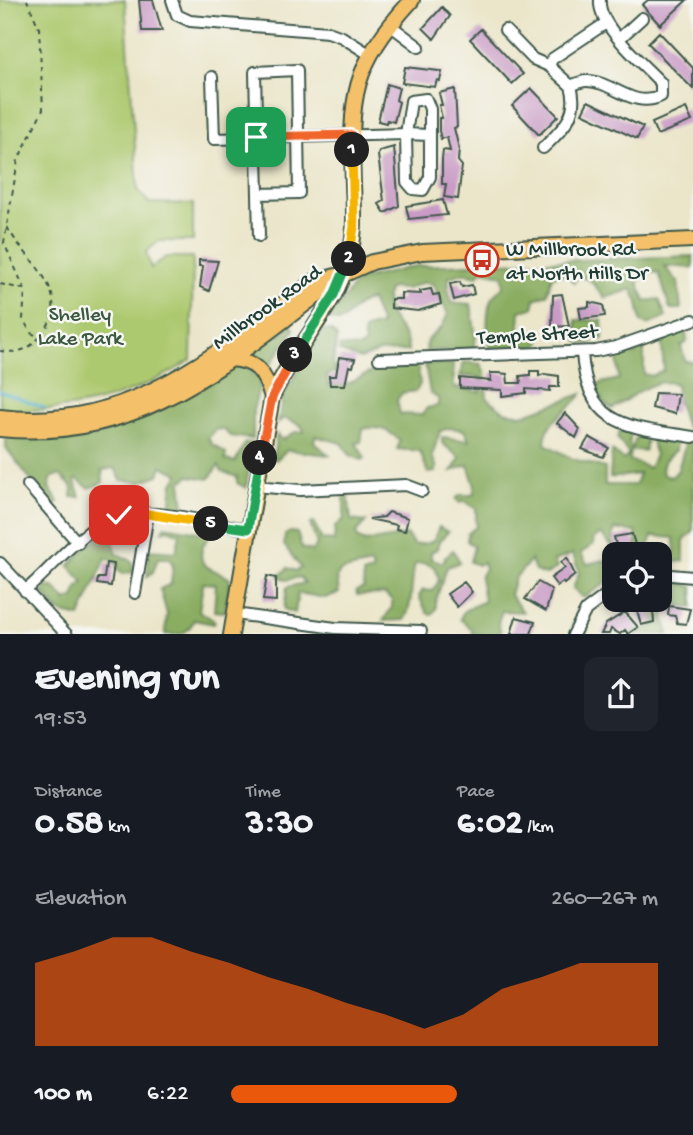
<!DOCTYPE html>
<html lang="en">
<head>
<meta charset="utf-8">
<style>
	body { margin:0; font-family:"Gochi Hand",sans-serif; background:#20242c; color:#f1f3f6; height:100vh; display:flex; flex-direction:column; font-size:26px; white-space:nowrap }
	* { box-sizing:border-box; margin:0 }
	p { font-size:23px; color:#9ea1a6 }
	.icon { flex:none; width:38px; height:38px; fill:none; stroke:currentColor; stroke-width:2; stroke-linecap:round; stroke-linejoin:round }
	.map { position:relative; height:634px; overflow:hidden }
	.details { display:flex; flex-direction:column; background:#171b24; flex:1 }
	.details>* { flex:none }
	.controls { position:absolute; left:602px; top:542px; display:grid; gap:14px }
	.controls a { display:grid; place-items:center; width:70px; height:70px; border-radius:14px; background:#171b24; box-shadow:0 4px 10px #0003; font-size:35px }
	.pin { position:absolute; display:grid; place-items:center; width:60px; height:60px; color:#fff; margin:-30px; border-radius:14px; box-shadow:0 4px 10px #0006 }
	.km { position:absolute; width:35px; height:35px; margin:-18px; border-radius:50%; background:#222; color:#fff; font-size:19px; line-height:35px; text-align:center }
	.round { display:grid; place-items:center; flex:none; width:74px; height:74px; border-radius:14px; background:#20242c }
	.overview { display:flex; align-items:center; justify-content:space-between; height:119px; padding:0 35px }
	h1 { font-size:38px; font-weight:700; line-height:52px }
	.metrics { display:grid; grid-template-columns:repeat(3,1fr); gap:10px; height:119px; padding:7px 35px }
	.metrics div { display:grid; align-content:center }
	.metrics b { font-size:35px; font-weight:700 }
	.metrics small { font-size:19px; font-weight:400 }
	.metrics p { font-size:19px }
	.chart { height:196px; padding:14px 35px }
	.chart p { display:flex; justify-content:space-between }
	.chart svg { width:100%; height:126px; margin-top:7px; fill:#ea580c; opacity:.7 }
	ul { padding:0 35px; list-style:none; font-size:23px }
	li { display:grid; grid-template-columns:112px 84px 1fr; align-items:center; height:52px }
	li i { height:18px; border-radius:9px; background:#ea580c }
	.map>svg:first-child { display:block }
	.green { fill:#adc970; stroke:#668352; stroke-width:2 }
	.forest { fill:#8aad62; stroke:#54754b; stroke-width:2 }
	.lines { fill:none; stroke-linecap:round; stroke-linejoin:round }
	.stream { stroke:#52b1d0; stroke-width:2.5 }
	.building { fill:#c99bc6 }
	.minor-casing { stroke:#3e564a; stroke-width:14 }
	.major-casing { stroke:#3e564a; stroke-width:18 }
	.path { stroke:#3e564a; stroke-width:2; stroke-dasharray:5 5; stroke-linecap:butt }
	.minor { stroke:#fff; stroke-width:10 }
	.major { stroke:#f4c16a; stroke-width:14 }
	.split-1-casing { stroke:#fff; stroke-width:14 }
	.split-2-casing { stroke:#fff; stroke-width:14 }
	.split-3-casing { stroke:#fff; stroke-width:14 }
	.split-4-casing { stroke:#fff; stroke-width:14 }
	.split-5-casing { stroke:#fff; stroke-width:14 }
	.split-6-casing { stroke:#fff; stroke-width:14 }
	.split-1 { stroke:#f0652b; stroke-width:9 }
	.split-2 { stroke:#f5b400; stroke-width:9 }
	.split-3 { stroke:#22a559; stroke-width:9 }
	.split-4 { stroke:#f0652b; stroke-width:9 }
	.split-5 { stroke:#22a559; stroke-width:9 }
	.split-6 { stroke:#f5b400; stroke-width:9 }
	.labels { text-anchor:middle; stroke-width:5; stroke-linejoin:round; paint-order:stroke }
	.poi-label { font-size:21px; fill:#1f3d34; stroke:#f6f6f2; text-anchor:start }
	.street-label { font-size:21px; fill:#1f3d34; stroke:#f6f6f2 }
	.park-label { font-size:21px; fill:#3b5940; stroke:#f6f6f2 }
</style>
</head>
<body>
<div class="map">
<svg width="693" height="635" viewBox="0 0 693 635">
	<rect width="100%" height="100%" fill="#f6f6f2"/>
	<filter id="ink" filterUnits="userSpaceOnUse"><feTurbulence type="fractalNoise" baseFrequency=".0143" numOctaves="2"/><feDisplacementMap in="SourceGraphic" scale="14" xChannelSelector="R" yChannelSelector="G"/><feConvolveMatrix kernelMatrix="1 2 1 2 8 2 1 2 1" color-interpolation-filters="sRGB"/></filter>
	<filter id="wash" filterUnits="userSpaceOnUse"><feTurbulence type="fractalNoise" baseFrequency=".00686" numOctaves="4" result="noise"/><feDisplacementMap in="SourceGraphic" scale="28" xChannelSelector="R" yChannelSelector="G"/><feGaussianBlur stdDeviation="1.57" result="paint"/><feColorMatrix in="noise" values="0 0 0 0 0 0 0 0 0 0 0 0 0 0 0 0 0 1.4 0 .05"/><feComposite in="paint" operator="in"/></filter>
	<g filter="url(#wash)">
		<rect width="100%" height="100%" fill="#ebe6ca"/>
		<path class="green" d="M0 0H125L138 190 149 203 193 204V241H159L146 252 151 268 166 257H193L191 360C133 398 69 415 0 409Z"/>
		<path class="forest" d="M693 256V268L664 266 678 282 681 309H670L659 273 646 271 638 282 645 301 659 299 666 317 648 325 641 322 638 302 632 289 605 298 589 279 578 277 574 282 566 274 552 276 547 294 535 299 533 308 520 311 519 330 531 329 541 336 540 344 534 347 491 349C486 337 486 310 492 298 494 294 501 289 504 286L503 275 481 271 478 276 464 273 449 277 448 289 452 303 471 304 476 338 473 349 426 351 427 340 442 327 448 314 433 284 424 282 407 289 390 288C375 316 410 329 408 351L380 352 360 359 339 351 340 346 359 348 365 344 363 334 365 329 381 325 371 300C349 306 355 315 338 322L329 319 354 285 363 279 416 266Z
			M576 320H602L603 340 597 338 590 343 578 342Z
			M291 323 294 330 270 365 266 367 247 355 273 336 282 334Z
			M677 329 686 332 687 342 681 346 685 361 693 362V428L686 427 677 400 676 384C654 376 631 398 612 409L603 402 596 388 601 383 619 379 617 355 623 352 636 354 637 348H644V374L652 376 664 370 661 337Z
			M323 330 331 331 337 337 333 364 336 372 327 375 328 385 350 383 381 367 418 366 420 384 416 391 402 393 397 400 400 414 422 415 427 408 438 406V398L430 393 425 364H453L454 387 480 392V377L460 376 464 362 481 364 485 374 487 398 504 411 522 415 582 394C570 411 545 419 545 444L573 459 605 468V485H635L639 474 610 478 612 451 624 460 629 454 617 438 620 431 631 432 629 445 632 448 637 435 647 437 645 451 631 450 629 460 649 468 655 455 652 440 656 436 676 438 675 451C666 458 660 463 663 475L672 477 678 470 686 441 693 442V532L684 540V561L660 563V555L675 551 674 538 652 536 646 555H637L636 532 615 529 612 539 614 549 601 534 593 539 594 544 581 553 587 564 605 560 612 573 609 581 583 598 573 588 579 573 573 554 554 561 557 568 545 575 535 571 531 560 515 578 510 595 523 612 502 611 498 622 501 634H472L473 630 460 619 464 611 484 601 480 577 485 569 483 562 478 565 470 562 474 546 467 541 468 533 476 527V509L463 500 460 503 456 499 460 495H473L475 486 468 465 452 471 460 458 442 443V437L469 441 464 430 450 428 440 431 432 456 437 468 435 472 428 473 420 451 397 449 400 441C390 430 378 425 363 429L361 442 356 443 365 458 362 460 350 455 342 443 315 436 314 442 329 455 287 450 276 460 273 458 277 434 282 440 295 432H304L301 425 284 418 278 423 283 396Z
			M234 365 248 367 261 381 253 410V439L230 436 224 430 216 429 208 438 212 444 226 453 225 460 235 462 245 443H252L246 488 237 483V477L221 471 219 465 209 479 189 476 181 482 184 507 192 511V514L170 509 173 483 179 474 162 466 159 475 140 482 121 480 115 468 102 470 103 482 89 488 77 479 75 481 80 497H72L73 488 60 475 52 477 49 487 58 502 52 507 6 448V436C101 439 156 416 234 365Z
			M348 494 351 520 366 522 356 533 358 539 366 542 407 535 414 545 429 543 434 539 439 527 448 532 439 541 437 549 431 552V559L443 563 445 557 453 550 460 562 447 567 436 600V609L432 614 427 613 419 596 423 590 433 591 439 580 435 567 425 563 415 564C410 582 414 604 404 620L383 621 392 607V600L385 594 357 595 356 591 364 588 363 574 373 571 371 564 340 571 337 577 339 593 325 598 298 593 295 613 284 609 287 587 305 583 300 577 286 580 279 576 288 568 296 571 301 568 284 545 285 535 290 532 297 533 302 548 312 551 317 544 310 524 314 523 322 540 334 541 335 527 344 519V495Z
			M165 526 210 534C208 540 203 543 202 549 197 571 217 568 230 579L225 612 214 611 216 584 203 583 199 611 215 621 214 624 194 620C188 634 180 635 165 634L167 614 160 589 171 584 173 565 169 558H158L153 572 147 577 149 550 176 552 180 534 168 529 163 531Z
			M110 530 117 554 132 561 133 572 123 574 118 570 116 562 106 558 80 617 60 612 43 593 45 587H54L66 601 75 597 77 588 84 582 69 566 85 548Z
			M660 580H674L693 587V607L667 604 664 618 669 634H631L628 631 634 626 638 632 653 626 656 620 636 600H660Z"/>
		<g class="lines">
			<path class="stream" d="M0 391 45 408"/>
		</g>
		<g id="blocks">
			<path class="building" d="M139 0H153L162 31H142Z
				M648 0H687L660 25 642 5Z
				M442 7 450 16 434 39 423 28Z
				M481 29 523 74 512 84 470 39Z
				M659 32 693 68V89L648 43Z
				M405 67 439 71 442 72 440 81 437 80 435 87 402 83Z
				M387 84 399 88 396 100 399 102 394 122 387 120 386 123 378 121Z
				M531 88 558 116 539 135 512 106Z
				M455 89 457 127 454 128 459 149 458 161 462 166 458 199 444 197 446 184H442V159L443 150 450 151 447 137 441 139 439 131V118H442L439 105H442L439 93Z
				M588 101 643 127 637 139 582 113Z
				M686 108 692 121 657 135 652 123Z
				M394 147 399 206 385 213 379 204 384 201 378 155 379 151Z
				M443 200 447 215 409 219 406 206Z
				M199 260 218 261 209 291 200 287 203 266H199Z
				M460 282 462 287 472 285 474 294 454 300 450 284Z
				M431 289 433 295 439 294 441 304 418 311 391 308V299H401V293L421 294 420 291Z
				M562 294 569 326 552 327 553 295Z
				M589 302 603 305 605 316 581 319 579 308 589 307Z
				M339 357 355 359 353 367 349 366 345 385H330L329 376H336Z
				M530 371H539V376L544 374 559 376V387H550V391L526 389V393L502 396V390L460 388V378L491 381 490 373H499L507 374 508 383H521L520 376 530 375Z
				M655 393 678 394 675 414 652 408Z
				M565 413 580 429 576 438 557 423Z
				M589 437 609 448 603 457 582 449Z
				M389 512 408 518 405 531 396 529 397 525 369 519 384 517Z
				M632 534 636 548 618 553 614 537Z
				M567 558 575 575 564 584 563 582 557 586 551 578 565 568 561 562Z
				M106 563 114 564 111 586 97 584 98 578H104Z
				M267 576 276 578V601L263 600Z
				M464 582 472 592 457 607 447 594Z
				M538 582 552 590 546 611 525 599Z
				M652 600 654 622 641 625 636 607Z
				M669 606 690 609 686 624 677 623 675 616 668 615Z
				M625 612 638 627 628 634 625 630 620 634 611 629 609 634H601L606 624Z
				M516 617 535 622 531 634H511Z"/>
		</g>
	</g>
	<g filter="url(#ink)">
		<use href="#blocks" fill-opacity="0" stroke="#3e564a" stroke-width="2"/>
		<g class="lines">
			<defs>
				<path id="minor" d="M172 0 177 15 190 21 328 32 342 37 369 54
					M600 0C597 25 643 64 661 83V96C633 110 613 81 587 81 582 81 575 84 571 86L549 66 552 59 606 23
					M390 25 419 47
					M505 30 533 59 549 66
					M620 38 642 18
					M212 77 214 139 406 134 411 101 426 99 430 109V177L423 190 413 189 407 182 406 134 429 135
					M543 148C562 130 580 114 571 86
					M258 194 299 193 297 70 255 72 259 236
					M582 353C587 429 631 427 693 437
					M379 359 596 351 616 347 693 320
					M28 485 78 543
					M255 486 300 490 406 485 422 491
					M0 563 67 635
					M660 574 693 577
					M25 591C51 569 75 537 106 521 140 502 210 524 248 529
					M135 593 148 514
					M235 614 335 628 421 631
					M573 635 586 610 614 589"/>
				<path id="major" d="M229 359C257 360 264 372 272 397
					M0 417C129 433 217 352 313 282L336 276
					M0 429C148 444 234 355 345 274L372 262 422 252 693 240
					M231 635 272 397C293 349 335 309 349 258 356 234 354 209 353 184 350 96 351 67 412 0"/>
			</defs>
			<use href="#minor" class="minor-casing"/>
			<use href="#major" class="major-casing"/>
			<path class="path" d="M7 227C27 263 76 291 41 336
				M0 284 23 289
				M0 351C19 353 27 351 40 337L31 333 23 319 25 290 4 243 18 160 43 109 39 28 27 0"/>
			<use href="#minor" class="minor"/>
			<use href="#major" class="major"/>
		</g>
	</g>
	<g class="lines" filter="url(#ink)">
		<defs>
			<path id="split-1" d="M256 137 351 135 352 150"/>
			<path id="split-2" d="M349 259 354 227 352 150"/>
			<path id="split-3" d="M295 355 334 295 349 259"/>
			<path id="split-4" d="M260 458 272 397 295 355"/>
			<path id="split-5" d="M211 524 248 529 260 458"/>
			<path id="split-6" d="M119 515 148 514 211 524"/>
		</defs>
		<use href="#split-1" class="split-1-casing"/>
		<use href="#split-2" class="split-2-casing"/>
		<use href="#split-3" class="split-3-casing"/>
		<use href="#split-4" class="split-4-casing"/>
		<use href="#split-5" class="split-5-casing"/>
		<use href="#split-6" class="split-6-casing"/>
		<use href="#split-1" class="split-1"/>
		<use href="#split-2" class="split-2"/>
		<use href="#split-3" class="split-3"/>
		<use href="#split-4" class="split-4"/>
		<use href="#split-5" class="split-5"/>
		<use href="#split-6" class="split-6"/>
	</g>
	<defs>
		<symbol id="bus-ring" viewBox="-11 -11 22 22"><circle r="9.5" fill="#f6f6f2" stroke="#c8321e" stroke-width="1.5"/><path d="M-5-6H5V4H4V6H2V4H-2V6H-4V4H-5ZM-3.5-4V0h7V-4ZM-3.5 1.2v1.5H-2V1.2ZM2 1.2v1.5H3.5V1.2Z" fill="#c8321e"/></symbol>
	</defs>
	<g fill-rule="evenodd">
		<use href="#bus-ring" x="463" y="241" width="38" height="38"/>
	</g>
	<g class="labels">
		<g class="poi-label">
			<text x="506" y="255">W Millbrook Rd<tspan x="506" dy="24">at North Hills Dr</tspan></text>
		</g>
		<g class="street-label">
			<text transform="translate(266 306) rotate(-36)" y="7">Millbrook Road</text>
			<text transform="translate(537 333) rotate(-3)" y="7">Temple Street</text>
		</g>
		<g class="park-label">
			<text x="80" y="320">Shelley<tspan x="80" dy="24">Lake Park</tspan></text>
		</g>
	</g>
</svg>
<div class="controls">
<a><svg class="icon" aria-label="locate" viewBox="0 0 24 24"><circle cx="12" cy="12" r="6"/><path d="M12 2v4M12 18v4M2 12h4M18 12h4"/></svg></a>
</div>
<div class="pin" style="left:256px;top:137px;background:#1e9e55"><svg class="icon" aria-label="arrive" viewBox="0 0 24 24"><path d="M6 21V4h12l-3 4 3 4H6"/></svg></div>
<div class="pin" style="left:119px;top:515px;background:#d93025"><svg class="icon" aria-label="check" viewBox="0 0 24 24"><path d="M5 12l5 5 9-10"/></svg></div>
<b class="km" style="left:352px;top:150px">1</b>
<b class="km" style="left:349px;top:259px">2</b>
<b class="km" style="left:295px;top:355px">3</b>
<b class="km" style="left:260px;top:458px">4</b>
<b class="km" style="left:211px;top:524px">5</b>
</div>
<section class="details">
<div class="overview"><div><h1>Evening run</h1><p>19:53</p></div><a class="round"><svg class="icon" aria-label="share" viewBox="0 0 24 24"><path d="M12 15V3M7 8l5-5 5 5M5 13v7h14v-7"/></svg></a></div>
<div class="metrics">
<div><p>Distance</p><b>0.58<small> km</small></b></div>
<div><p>Time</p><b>3:30</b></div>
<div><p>Pace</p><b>6:02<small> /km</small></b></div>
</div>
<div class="chart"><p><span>Elevation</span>260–267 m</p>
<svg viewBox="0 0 160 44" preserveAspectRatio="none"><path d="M0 44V15L10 11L20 6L30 6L40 11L50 15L60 20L70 24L80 29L90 33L100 38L110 33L120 24L130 20L140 15L150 15L160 15V44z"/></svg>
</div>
<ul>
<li><b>100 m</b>6:22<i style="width:53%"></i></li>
</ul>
</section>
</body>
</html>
